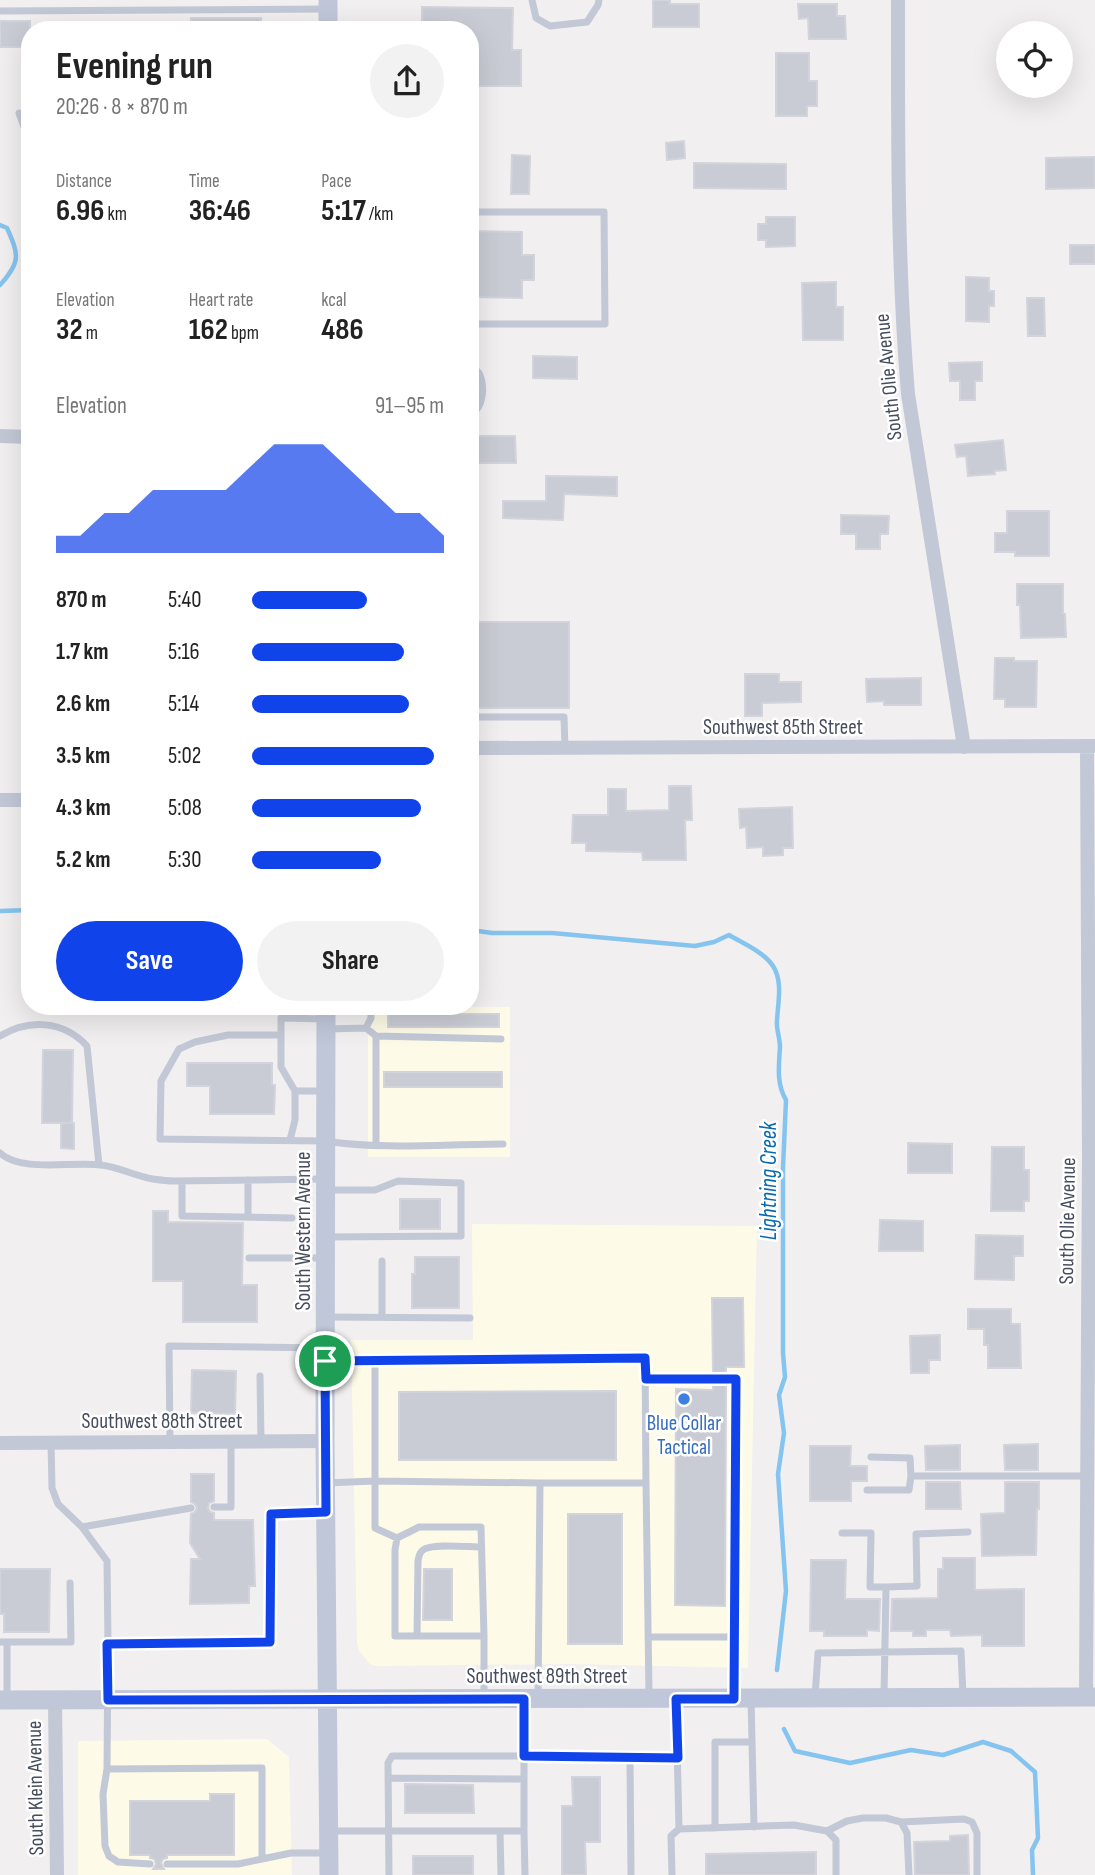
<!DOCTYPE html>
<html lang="en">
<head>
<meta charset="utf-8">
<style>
	body { margin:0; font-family:"Sofia Sans Condensed",sans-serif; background:#f2f2f2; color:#222; height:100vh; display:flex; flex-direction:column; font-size:26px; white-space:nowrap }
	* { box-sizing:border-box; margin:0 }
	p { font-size:23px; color:#767676 }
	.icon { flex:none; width:38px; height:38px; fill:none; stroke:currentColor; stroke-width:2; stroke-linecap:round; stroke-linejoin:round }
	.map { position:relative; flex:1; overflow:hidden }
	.drawer { position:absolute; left:21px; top:21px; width:458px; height:994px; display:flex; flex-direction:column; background:#fff; border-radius:28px; box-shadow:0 7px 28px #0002 }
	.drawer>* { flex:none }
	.tools { position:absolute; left:996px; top:21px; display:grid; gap:14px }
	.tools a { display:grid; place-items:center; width:77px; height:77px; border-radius:50%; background:#fff; box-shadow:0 7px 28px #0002; font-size:35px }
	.pin { position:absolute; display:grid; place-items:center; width:60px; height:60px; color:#fff; margin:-30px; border:4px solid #fff; border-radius:50%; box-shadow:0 2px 7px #0007 }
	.round { display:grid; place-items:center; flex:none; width:74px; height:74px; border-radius:37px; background:#f2f2f2 }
	.head { display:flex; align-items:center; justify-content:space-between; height:119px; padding:0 35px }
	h1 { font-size:38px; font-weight:700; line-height:52px }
	.figures { display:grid; grid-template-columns:repeat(3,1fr); gap:10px; height:119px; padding:7px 35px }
	.figures div { display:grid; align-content:center }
	.figures b { font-size:30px; font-weight:700 }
	.figures small { font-size:19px; font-weight:400 }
	.figures p { font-size:19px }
	.chart { height:196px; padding:14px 35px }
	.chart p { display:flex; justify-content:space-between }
	.chart svg { width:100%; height:126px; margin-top:7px; fill:#1143ea; opacity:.7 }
	.primary-button { display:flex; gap:14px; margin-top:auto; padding:14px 35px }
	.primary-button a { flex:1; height:80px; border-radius:42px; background:#1143ea; color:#fff; font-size:28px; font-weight:700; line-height:80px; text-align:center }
	.primary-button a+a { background:#f2f2f2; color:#222 }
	ul { padding:0 35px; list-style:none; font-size:23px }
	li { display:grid; grid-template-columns:112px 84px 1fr; align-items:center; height:52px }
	li i { height:18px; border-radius:9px; background:#1143ea }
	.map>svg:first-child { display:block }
	.commercial { fill:#fdfbe7 }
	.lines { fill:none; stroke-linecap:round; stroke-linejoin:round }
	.stream { stroke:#86c4f0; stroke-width:4.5 }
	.building { fill:#caccd5; stroke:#d2d3db; stroke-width:2 }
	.lane { stroke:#c2c8d5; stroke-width:7 }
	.street { stroke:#c2c8d5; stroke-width:14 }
	.secondary { stroke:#c0c7d9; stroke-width:19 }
	.route-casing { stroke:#fff; stroke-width:14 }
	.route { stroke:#1143ea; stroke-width:9 }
	.shop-dot { fill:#3f7fe0; stroke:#fff; stroke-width:2.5 }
	.labels { text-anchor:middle; stroke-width:5; stroke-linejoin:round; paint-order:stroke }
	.street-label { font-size:21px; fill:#464d5d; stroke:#fff }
	.shop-label { font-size:21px; fill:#366cbe; stroke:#fff }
	.water-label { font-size:23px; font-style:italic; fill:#066ab0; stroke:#fff }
</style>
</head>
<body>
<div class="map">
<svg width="1095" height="1875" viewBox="0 0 1095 1875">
	<rect width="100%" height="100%" fill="#f1efef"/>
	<path class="commercial" d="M368 1006 510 1007V1157H368Z
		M472 1224 757 1226 748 1668 570 1664 376 1666 370 1664 359 1651 357 1642 351 1340H473Z
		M267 1739 289 1757 292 1875H78V1741Z"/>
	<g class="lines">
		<path class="stream" d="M0 225 7 228C19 255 21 262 0 285
			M0 911 30 910
			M471 930 492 933H552L695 946 714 942 729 935C742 943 764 952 773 966 783 981 778 1003 777 1020 776 1029 780 1038 780 1047 779 1065 776 1083 786 1100L783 1168V1353L785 1377 779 1395 784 1433 778 1474 786 1591 777 1670
			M784 1729 795 1751 850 1763 911 1750 943 1755 983 1742 1011 1751 1035 1772 1038 1838 1032 1850 1033 1875"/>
	</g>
	<path class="building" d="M653 0H670V4H699V27H653Z
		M798 4H837V16H845L846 39H809L808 18 799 19Z
		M422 7 513 8 512 50H521V86H471V30H422Z
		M191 18H261V30H191Z
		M0 21H30V47H0Z
		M776 53H809V81H817V106H807V116H776Z
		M684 141 685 158 667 160 666 143Z
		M512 155 530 156 529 194H511Z
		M1095 157V188L1046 189V158Z
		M694 163 786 164V189L694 188Z
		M766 217H795V246L766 247V240H758V224H766Z
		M471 231 522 232V255H534V280H522V298L471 297Z
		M1070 245H1095V264H1070Z
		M966 277 989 278V291H994V306H989V322L966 321Z
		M836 282V307H843V340H803L802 283Z
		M1027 298H1044L1045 336H1028Z
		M533 356 577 357V379L533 378Z
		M982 362V381H975V400H960V381H950L949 363Z
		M471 436H515L516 463H471Z
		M1003 440 1006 470 994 471 995 474 968 476 966 456 957 457 955 445Z
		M546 476 617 477V496L564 494 563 520 503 518V501H546Z
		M1007 511H1049V556H1015V552H995V533H1007Z
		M841 515 889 516 888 534H880V549H856V534H841Z
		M1017 584H1063V614H1065L1066 637 1021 638 1020 605H1017Z
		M471 622H569V708H471Z
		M995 658H1014V661H1037L1036 707H1005V699H994Z
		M745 674H779V682H801V702L762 703V716H745Z
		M921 678V705H884V701L867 702 866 679Z
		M669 786H691L692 820H685L686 860H643L642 852 586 851V843H572L573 815H608V789H626V811L669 810Z
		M792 807 793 848H783V855L763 856V847L747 848 746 827 740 828 739 809Z
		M388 1014H499V1027H388Z
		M43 1050H73L72 1123H74V1149L61 1148V1123H71H42Z
		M187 1063H272V1085H275L274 1114H210V1086H187Z
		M384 1072H502V1087H384Z
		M908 1143 952 1144V1173H908Z
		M992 1147H1024V1170H1029V1201H1024V1211H991Z
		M400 1199H440V1229H400Z
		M153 1211H168V1222L243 1223 242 1285H257V1322H183V1281H153Z
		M880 1220 923 1221V1251H879Z
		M976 1235 1023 1236V1256H1014V1280L975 1279Z
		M415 1257H459V1308H412V1274H415Z
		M712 1298H743L744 1367H726V1373H713Z
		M968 1309H1011V1324H1020L1021 1368H988V1345H984V1329H968Z
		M940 1335V1360H929V1373H911L910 1336Z
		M192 1370 236 1371 235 1414 191 1413Z
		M713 1385H726L725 1606 675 1605 676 1389 713 1390Z
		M616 1391V1460H399V1392Z
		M1038 1444V1470H1005L1004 1445Z
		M960 1445V1470H926L925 1446Z
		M810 1446H851L850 1466H867V1481H851V1501H810Z
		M191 1474H214V1501L209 1503 208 1508 210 1512 214 1513V1520H253L255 1586H249V1603L190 1604 191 1559H200L190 1543 191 1514 195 1512 197 1508 195 1504 191 1502Z
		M926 1482H960L961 1509H926Z
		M1005 1482H1039V1509H1037L1036 1555 982 1556 981 1514 1005 1513Z
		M568 1514H622V1644H568Z
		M943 1558H975V1590L1024 1589V1646H982V1635L951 1636 950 1630H926V1636H913V1631H891L892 1599 938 1598V1569H943Z
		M811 1560H846L845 1599H880L879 1631 867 1630V1636H824V1631H810Z
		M0 1569H50L49 1632H4V1614H0Z
		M424 1569H452V1620H423Z
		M572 1777H600V1842H585L586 1875H562V1806H573Z
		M405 1784 473 1785 474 1813H405Z
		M210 1794H234V1855H167V1858L163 1859 161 1863 164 1869H153L156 1864 154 1859 150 1858V1855H130V1801H210Z
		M968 1835 969 1875H915L914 1842 950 1841V1836Z
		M816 1852V1875H706V1854Z
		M413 1856H473V1875H413Z"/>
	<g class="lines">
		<path class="lane" d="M532 0 536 18 550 26 587 22 598 5 599 0
			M0 11 327 9
			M19 113 30 143
			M471 212H604L605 324H471
			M471 365C472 366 478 372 479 373 485 385 484 408 471 414
			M471 717H564L565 748
			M366 1028 371 1018V1006
			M326 1029 366 1028 376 1036 501 1039
			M281 1035H228L195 1042 179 1049 161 1081 160 1139 326 1141C382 1150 445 1144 503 1144
			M0 1036C29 1019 63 1020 87 1046L99 1165
			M376 1036V1145
			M295 1091H325
			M290 1140 295 1120V1091L281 1067V1018L325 1019
			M0 1153C22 1173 72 1161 101 1165 119 1167 135 1176 153 1179 160 1180 167 1181 174 1181L325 1179
			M248 1180V1217
			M182 1181V1216L292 1218
			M326 1237 461 1236V1183L398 1181 375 1190H326
			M249 1258H325
			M382 1261V1317
			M327 1317 470 1318
			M375 1360V1481L540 1483
			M326 1361 645 1358 646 1483
			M260 1376 261 1442
			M646 1379H736L734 1697
			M170 1442 169 1346 325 1348
			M51 1443 52 1488 58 1504 82 1527 107 1561 108 1644 270 1642 271 1514 325 1512
			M871 1457 910 1458 911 1476H1087
			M326 1483 375 1481V1528L397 1538
			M867 1490H909L911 1476
			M214 1507H231V1442
			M82 1527 191 1508
			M842 1533H871L870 1587H886L884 1697
			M886 1587 917 1586 916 1534 968 1532
			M417 1636 418 1561C419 1556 419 1553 423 1550 432 1543 468 1547 481 1547
			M648 1637H734
			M0 1642H71L70 1583
			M7 1642V1697
			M108 1644 107 1769 103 1794 105 1846 109 1856 118 1862 150 1864
			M815 1697 818 1653 961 1651 963 1696
			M751 1698 754 1827
			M484 1699V1636H395V1550L397 1538 419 1527H481L484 1636
			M538 1699 540 1483H646L649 1695
			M676 1701 679 1829
			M107 1769 262 1768V1859L291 1853H326
			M388 1778 524 1779
			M901 1822 907 1833 909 1875
			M715 1828V1742H752
			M332 1831H524V1700
			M500 1831 501 1875
			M524 1831 525 1875
			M827 1831 847 1821 863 1818H886L901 1822 964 1819 972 1822 977 1833V1875
			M167 1864H238L262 1859
			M389 1875 388 1763 392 1756H524L630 1758
			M631 1875 630 1758H678
			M672 1875 671 1836 679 1829 794 1825 827 1831 836 1840V1875"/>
		<path class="street" d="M898 0C898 131 897 263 908 394L964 747
			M0 436 30 437
			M471 748 1095 746
			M0 800H30
			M0 1443 325 1441
			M1086 1697 1089 1154 1087 746
			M55 1700 57 1875"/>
		<path class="secondary" d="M328 30V0
			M326 1006 325 1441 329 1875
			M0 1700 1095 1697"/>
	</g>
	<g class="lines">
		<defs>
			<path id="route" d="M645 1358 646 1379H736L734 1699H676L678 1758 524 1756V1699L108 1700 107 1644 270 1642 271 1514 326 1512 325 1361Z"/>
		</defs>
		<use href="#route" class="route-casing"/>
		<use href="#route" class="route"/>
	</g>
	<circle class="shop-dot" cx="684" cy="1399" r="7"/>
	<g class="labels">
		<g class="street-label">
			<text transform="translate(888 377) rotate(-96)" y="7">South Olie Avenue</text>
			<text x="783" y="734">Southwest 85th Street</text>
			<text transform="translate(1067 1221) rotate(-89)" y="7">South Olie Avenue</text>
			<text transform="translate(303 1231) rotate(-90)" y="7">South Western Avenue</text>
			<text x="162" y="1428">Southwest 88th Street</text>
			<text x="547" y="1683">Southwest 89th Street</text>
			<text transform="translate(35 1788) rotate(-91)" y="7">South Klein Avenue</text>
		</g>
		<g class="shop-label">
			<text x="684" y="1430">Blue Collar<tspan x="684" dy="24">Tactical</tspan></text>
		</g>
		<g class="water-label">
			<text transform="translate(768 1181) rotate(-90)" y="8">Lightning Creek</text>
		</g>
	</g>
</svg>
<div class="tools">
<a><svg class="icon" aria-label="locate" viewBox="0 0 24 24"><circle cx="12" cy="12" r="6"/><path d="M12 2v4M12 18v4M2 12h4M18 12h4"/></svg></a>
</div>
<div class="pin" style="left:325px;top:1361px;background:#1e9e55"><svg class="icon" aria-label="arrive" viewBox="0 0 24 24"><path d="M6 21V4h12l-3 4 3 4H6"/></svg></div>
<section class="drawer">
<div class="head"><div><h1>Evening run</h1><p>20:26 · 8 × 870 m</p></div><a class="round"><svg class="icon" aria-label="share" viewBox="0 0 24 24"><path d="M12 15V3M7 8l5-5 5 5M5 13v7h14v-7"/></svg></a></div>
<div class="figures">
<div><p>Distance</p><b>6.96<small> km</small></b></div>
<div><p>Time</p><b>36:46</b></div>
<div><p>Pace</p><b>5:17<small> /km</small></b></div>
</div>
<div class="figures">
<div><p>Elevation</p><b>32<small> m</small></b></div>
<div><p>Heart rate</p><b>162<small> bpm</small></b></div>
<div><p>kcal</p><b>486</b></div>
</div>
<div class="chart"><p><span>Elevation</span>91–95 m</p>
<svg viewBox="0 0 160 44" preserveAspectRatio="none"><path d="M0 44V38L10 38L20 30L30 30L40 22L50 22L60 22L70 22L80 14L90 6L100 6L110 6L120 14L130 22L140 30L150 30L160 38V44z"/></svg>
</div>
<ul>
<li><b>870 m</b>5:40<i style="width:60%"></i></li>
<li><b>1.7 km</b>5:16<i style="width:79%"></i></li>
<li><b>2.6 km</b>5:14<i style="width:82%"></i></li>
<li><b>3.5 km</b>5:02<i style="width:95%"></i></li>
<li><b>4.3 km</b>5:08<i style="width:88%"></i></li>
<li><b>5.2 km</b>5:30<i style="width:67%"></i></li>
</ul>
<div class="primary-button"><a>Save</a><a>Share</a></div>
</section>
</div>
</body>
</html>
